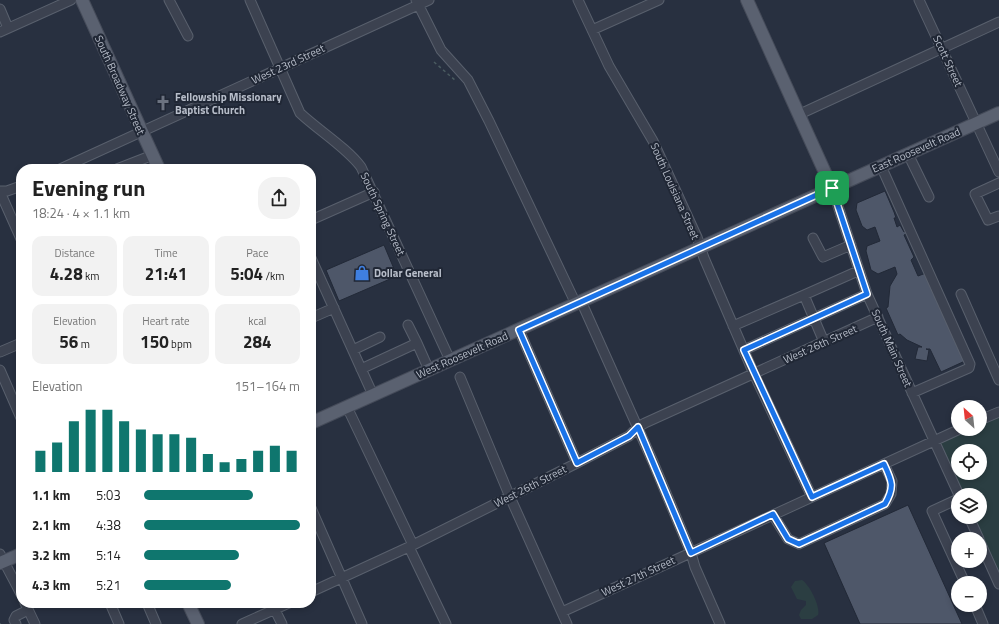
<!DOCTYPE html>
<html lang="en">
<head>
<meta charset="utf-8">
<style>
	body { margin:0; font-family:"Titillium Web",sans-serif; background:#f2f2f2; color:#222; height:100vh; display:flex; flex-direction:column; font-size:15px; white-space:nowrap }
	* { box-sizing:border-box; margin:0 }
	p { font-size:13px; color:#767676 }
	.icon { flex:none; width:22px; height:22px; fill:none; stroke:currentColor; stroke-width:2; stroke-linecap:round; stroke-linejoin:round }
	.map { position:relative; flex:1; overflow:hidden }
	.side { position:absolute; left:16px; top:164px; width:300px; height:444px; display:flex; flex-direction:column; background:#fff; border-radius:16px; box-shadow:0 2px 6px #0003 }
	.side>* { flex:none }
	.needle { width:26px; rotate:333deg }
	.controls { position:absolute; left:951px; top:400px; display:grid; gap:8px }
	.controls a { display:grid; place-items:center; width:36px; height:36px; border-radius:50%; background:#fff; box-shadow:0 2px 6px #0003; font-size:20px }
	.pin { position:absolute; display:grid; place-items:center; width:34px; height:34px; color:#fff; margin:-17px; border-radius:8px; box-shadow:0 2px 6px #0006 }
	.round { display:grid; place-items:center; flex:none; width:42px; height:42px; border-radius:16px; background:#f2f2f2 }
	.head { display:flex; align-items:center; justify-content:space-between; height:68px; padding:0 16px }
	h1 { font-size:22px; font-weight:700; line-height:30px }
	.metrics { display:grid; grid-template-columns:repeat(3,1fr); gap:6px; height:68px; padding:4px 16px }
	.metrics div { display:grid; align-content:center; border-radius:10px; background:#f2f2f2; text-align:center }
	.metrics b { font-size:17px; font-weight:700 }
	.metrics small { font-size:11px; font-weight:400 }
	.metrics p { font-size:11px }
	.chart { height:112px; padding:8px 16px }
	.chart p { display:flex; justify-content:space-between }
	.chart svg { width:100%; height:72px; margin-top:4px; stroke:#0f766e; stroke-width:6 }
	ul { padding:0 16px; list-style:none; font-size:13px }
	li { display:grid; grid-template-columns:64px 48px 1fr; align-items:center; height:30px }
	li i { height:10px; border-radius:5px; background:#0f766e }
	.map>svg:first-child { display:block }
	.green { fill:#2b3e42; fill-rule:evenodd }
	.building { fill:#4e5769; stroke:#222937 }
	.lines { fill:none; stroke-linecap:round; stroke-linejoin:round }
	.minor-casing { stroke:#59606d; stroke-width:11 }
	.major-casing { stroke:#454b59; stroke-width:14 }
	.path { stroke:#4a5b60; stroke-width:1.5; stroke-dasharray:3 3; stroke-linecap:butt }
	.minor { stroke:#3c4250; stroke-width:9 }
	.major { stroke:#5a6170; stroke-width:12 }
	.route-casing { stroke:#fff; stroke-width:8 }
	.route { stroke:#1a73e8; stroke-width:5 }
	.labels { text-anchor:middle; stroke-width:4; stroke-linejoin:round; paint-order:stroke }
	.street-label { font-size:11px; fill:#b8beca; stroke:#202735 }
	.poi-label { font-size:11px; font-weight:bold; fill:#b8beca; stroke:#202735; text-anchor:start }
</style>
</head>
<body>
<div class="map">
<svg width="999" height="624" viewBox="0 0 999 624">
	<rect width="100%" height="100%" fill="#283040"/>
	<path class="green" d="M999 412V584L969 517H980V495H959L934 441 960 429H980V420ZM958 451H980V473H958Z
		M802 580C809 584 821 607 818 615L812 619H801L799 615 801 610 806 605V601L797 599 791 587 795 581Z"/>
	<path class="building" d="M885 191 894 212 896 218H894L897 227 900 225 904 232 906 231 908 233 904 235 914 257 911 260 918 276 926 273 965 361 941 372 930 349H926L929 350 927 361 915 359 918 347H922L907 340 900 334 898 335 886 308 888 307 890 286 897 274 895 267 878 274 871 270 866 251 867 246 880 241 875 227 867 230 862 226 856 210 857 203Z
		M384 245 397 276 339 301 326 270Z
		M908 505 962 624H860L824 543Z"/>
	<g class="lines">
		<defs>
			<path id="minor" d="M169 0 188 36
				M250 0 300 113C318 130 347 148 361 167L450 360
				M416 0 441 50 468 80 489 121 576 304
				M578 0 609 66 653 141 697 237 704 258 754 374 812 497
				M919 0 999 172
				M0 9 8 28
				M592 30 659 0
				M0 32 71 0
				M800 114 999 22
				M908 154 929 197
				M881 166 970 364 969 368 912 393
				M60 169 429 0
				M117 169 153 155
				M999 183 975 194 988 220 999 216
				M832 188 867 294 959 495
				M0 191H7L21 186
				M0 192 21 239
				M311 220 374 192
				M813 238 823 257 851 245
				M311 258 373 395
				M961 294 999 380
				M581 301 653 462 691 553 695 567 720 624
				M311 318 334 308
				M408 325 417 343
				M733 326 804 295
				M519 330 577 463
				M824 342 804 295 858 271
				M353 350 380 337
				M744 350 867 294
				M0 352 21 343
				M361 369 417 343 429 370
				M0 370 21 418
				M460 377 510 497 567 624
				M347 407 413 545
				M980 420 999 412
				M958 499 932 511 965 583
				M311 508 362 624
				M773 515 788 539 799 544 885 504 891 494 892 481 884 464
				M969 517 979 539
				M980 542 999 584
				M409 547 446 624
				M0 554 21 594
				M311 592 413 545 577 463 629 436 638 427 645 423 878 317
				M25 603 35 624
				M110 603 119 624
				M147 603 156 624
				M975 605 983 624
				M275 610 282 624
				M562 612 960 429
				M16 624 14 620 16 616 28 610
				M242 624 289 603"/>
			<path id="major" d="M82 0 159 169
				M747 0 832 188
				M311 423 999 113
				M0 563 21 554
				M188 603 198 624"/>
		</defs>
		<use href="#minor" class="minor-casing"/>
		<use href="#major" class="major-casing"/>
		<path class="path" d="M434 62 456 81
			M0 623V624"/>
		<use href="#minor" class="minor"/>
		<use href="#major" class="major"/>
	</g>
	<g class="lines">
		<defs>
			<path id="route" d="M832 188 867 294 744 350 812 497 884 464C892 481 895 487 885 504L799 544 788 539 773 514 691 553 638 427 629 436 577 463 519 330Z"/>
		</defs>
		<use href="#route" class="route-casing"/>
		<use href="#route" class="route"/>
	</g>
	<defs>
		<symbol id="church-bare" viewBox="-9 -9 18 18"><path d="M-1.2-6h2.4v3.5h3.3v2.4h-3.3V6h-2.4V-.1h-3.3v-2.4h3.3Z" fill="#6b7280" stroke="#202735" stroke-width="2.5" paint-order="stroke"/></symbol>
		<symbol id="shop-bare" viewBox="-9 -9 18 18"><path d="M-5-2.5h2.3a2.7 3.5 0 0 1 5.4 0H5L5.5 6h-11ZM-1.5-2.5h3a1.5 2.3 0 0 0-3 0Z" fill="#3f7fe0" stroke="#202735" stroke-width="2.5" paint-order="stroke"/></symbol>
	</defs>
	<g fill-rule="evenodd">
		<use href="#church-bare" x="152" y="92" width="22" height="22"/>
		<use href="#shop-bare" x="351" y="262" width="22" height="22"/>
	</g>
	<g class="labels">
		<g class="street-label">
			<text transform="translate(948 61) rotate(65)" y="4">Scott Street</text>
			<text transform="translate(288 64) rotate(-25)" y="4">West 23rd Street</text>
			<text transform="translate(120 85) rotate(66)" y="4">South Broadway Street</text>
			<text transform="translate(916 150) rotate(-24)" y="4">East Roosevelt Road</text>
			<text transform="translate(675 191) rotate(66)" y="4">South Louisiana Street</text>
			<text transform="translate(383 214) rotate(65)" y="4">South Spring Street</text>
			<text transform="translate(820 344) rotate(-24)" y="4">West 26th Street</text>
			<text transform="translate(892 348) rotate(66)" y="4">South Main Street</text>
			<text transform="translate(462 355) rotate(-24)" y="4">West Roosevelt Road</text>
			<text transform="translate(530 486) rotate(-27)" y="4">West 26th Street</text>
			<text transform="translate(638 576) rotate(-25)" y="4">West 27th Street</text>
		</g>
		<g class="poi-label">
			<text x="175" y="101">Fellowship Missionary<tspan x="175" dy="13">Baptist Church</tspan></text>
			<text x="374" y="277">Dollar General</text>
		</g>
	</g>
</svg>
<div class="controls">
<a><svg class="needle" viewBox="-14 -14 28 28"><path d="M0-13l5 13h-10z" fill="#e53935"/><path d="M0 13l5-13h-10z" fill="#767676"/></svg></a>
<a><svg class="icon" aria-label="locate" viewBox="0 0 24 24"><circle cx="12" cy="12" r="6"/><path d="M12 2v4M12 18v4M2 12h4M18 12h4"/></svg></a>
<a><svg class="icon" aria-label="layers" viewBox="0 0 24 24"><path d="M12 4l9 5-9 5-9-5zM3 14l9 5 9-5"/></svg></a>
<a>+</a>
<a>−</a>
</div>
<div class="pin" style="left:832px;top:188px;background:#1e9e55"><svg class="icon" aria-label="arrive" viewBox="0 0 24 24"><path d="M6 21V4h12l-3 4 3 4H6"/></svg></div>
<section class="side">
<div class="head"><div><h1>Evening run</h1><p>18:24 · 4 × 1.1 km</p></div><a class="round"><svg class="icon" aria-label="share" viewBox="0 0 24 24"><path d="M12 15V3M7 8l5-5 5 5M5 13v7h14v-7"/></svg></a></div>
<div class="metrics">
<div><p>Distance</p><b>4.28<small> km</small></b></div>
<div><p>Time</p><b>21:41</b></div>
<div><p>Pace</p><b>5:04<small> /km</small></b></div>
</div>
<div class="metrics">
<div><p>Elevation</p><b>56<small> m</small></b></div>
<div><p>Heart rate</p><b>150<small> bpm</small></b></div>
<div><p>kcal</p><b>284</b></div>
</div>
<div class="chart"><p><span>Elevation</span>151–164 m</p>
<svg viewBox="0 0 160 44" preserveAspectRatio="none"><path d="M5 44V31M15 44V26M25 44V13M35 44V6M45 44V6M55 44V13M65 44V18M75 44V21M85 44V21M95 44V23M105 44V33M115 44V38M125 44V36M135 44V31M145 44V28M155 44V31"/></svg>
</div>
<ul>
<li><b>1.1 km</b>5:03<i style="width:70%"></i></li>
<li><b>2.1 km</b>4:38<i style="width:100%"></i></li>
<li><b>3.2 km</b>5:14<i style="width:61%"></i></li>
<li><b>4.3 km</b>5:21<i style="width:56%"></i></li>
</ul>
</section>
</div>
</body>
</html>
